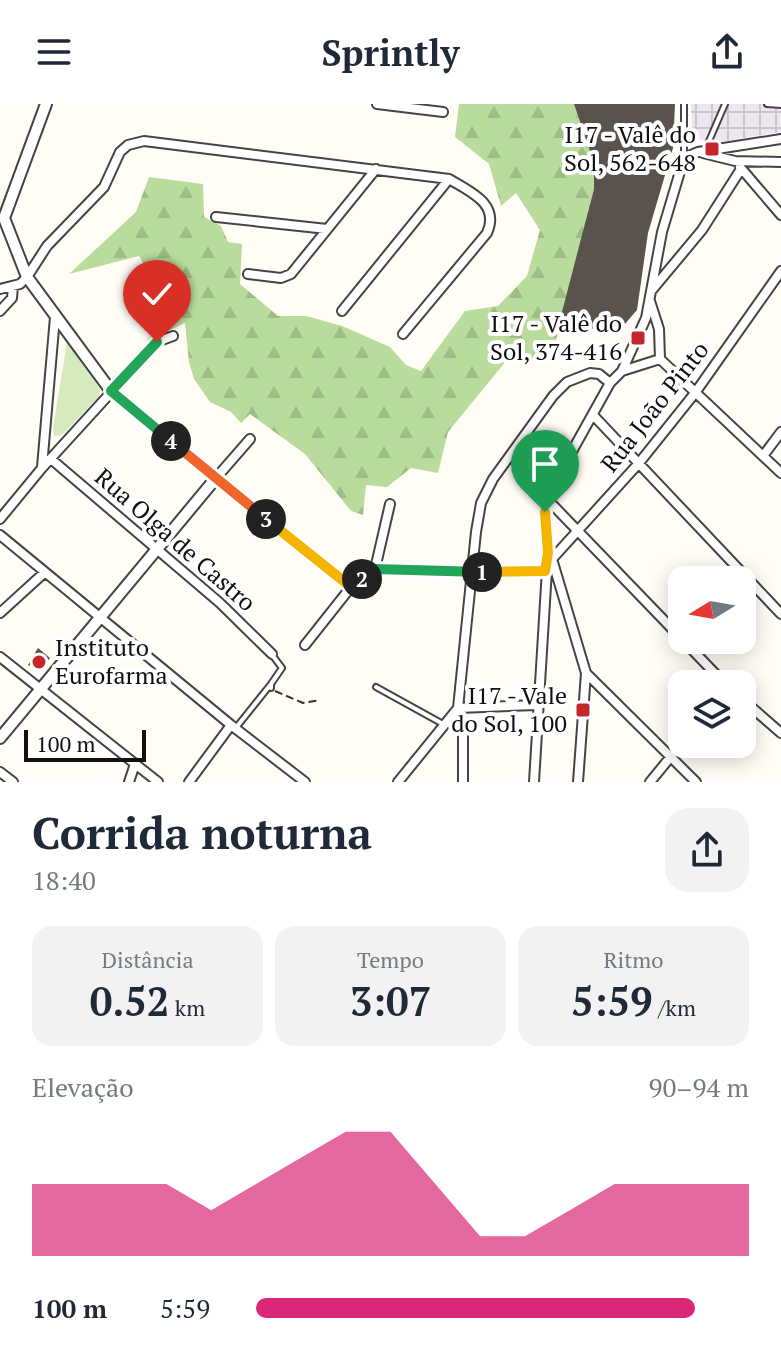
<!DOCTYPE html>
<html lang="pt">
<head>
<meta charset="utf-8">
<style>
	body { margin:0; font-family:"PT Serif",serif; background:#f2f2f3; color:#1f2937; height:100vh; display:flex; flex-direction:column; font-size:30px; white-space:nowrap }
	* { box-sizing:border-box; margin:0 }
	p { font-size:26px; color:#747a83 }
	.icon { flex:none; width:44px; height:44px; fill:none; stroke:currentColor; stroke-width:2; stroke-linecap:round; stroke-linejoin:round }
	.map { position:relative; height:678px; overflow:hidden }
	.drawer { display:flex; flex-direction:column; background:#fff; flex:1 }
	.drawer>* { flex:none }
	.needle { width:52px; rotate:259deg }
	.tools { position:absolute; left:668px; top:462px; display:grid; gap:16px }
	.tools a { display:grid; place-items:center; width:88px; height:88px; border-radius:16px; background:#fff; box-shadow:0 4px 20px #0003; font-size:40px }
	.scale { position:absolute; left:24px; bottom:20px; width:122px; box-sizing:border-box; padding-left:8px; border:4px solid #111; border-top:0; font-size:22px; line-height:28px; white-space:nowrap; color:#111; -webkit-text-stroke:6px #fff; paint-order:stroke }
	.pin { position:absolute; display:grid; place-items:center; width:68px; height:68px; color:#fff; margin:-82px -34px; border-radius:50% 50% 50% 0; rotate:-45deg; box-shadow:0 0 8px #0007 }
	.pin .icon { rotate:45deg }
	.km { position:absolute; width:40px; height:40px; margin:-20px; border-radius:50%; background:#222; color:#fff; font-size:22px; line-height:40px; text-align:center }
	.round { display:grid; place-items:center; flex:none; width:84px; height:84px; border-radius:24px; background:#f2f2f3 }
	.headline { display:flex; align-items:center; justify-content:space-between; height:136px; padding:0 32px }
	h1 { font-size:44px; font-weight:600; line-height:60px }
	.metrics { display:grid; grid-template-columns:repeat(3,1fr); gap:12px; height:136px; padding:8px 32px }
	.metrics div { display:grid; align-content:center; border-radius:20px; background:#f2f2f3; text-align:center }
	.metrics b { font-size:40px; font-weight:600 }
	.metrics small { font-size:22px; font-weight:400 }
	.metrics p { font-size:22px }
	.chart { height:224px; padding:16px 32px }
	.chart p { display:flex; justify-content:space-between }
	.chart svg { width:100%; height:144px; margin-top:8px; fill:#db2777; opacity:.7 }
	ul { padding:0 32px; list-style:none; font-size:26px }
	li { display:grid; grid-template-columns:128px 96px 1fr; align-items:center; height:60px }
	li i { height:20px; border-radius:10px; background:#db2777 }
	header { display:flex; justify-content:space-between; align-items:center; height:104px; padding:0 32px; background:#fff; font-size:36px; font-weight:600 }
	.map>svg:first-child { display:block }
	.industrial { fill:url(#industrial-grid) }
	.forest { fill:url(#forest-firs) }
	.park { fill:#d5ebbd }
	.building { fill:#5a524d }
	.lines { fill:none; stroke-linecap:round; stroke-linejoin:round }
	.service-casing { stroke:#444; stroke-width:8 }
	.minor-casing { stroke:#444; stroke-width:12 }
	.tertiary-casing { stroke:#444; stroke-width:14 }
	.path { stroke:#333; stroke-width:2; stroke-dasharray:8 4; stroke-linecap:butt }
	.service { stroke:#fff; stroke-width:4 }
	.minor { stroke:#fff; stroke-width:8 }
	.tertiary { stroke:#fff; stroke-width:10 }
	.split-1-casing { stroke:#fff; stroke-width:16 }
	.split-2-casing { stroke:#fff; stroke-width:16 }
	.split-3-casing { stroke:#fff; stroke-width:16 }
	.split-4-casing { stroke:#fff; stroke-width:16 }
	.split-5-casing { stroke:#fff; stroke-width:16 }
	.split-1 { stroke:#f5b400; stroke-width:10 }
	.split-2 { stroke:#22a559; stroke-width:10 }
	.split-3 { stroke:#f5b400; stroke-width:10 }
	.split-4 { stroke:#f0652b; stroke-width:10 }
	.split-5 { stroke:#22a559; stroke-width:10 }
	.poi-dot { fill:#c4262e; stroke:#fff; stroke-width:3 }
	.labels { text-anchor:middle; stroke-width:8; stroke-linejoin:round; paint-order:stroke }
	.poi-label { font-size:24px; fill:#111; stroke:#fff; text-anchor:end }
	.street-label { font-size:24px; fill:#111; stroke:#fff }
</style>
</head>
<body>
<header><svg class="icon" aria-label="menu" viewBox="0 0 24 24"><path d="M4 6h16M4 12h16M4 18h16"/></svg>Sprintly<svg class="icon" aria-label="share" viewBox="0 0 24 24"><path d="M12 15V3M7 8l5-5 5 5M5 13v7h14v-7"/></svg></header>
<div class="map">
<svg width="781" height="678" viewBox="0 0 781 678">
	<defs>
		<pattern id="industrial-grid" width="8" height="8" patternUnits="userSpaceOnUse" patternTransform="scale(2)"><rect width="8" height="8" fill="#eee6ef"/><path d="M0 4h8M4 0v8" fill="none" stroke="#cbc4cc"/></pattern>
		<pattern id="forest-firs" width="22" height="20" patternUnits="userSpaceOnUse" patternTransform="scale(2)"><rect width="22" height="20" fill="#b9dc9c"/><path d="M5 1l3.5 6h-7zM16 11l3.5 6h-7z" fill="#9ebc85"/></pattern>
	</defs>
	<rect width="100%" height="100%" fill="#fffdf5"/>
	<path class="industrial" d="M691 0H781V28L714 39 692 34Z"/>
	<path class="forest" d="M459 0H574L594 59V85L553 249 543 257H506L448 328 438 369 411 364 387 383 366 381 363 411 351 407 305 350 250 310 241 319 231 308 210 298 194 275 189 258 185 219 146 237 173 207 139 152 69 170 136 108 149 73 203 80 204 113 221 122 228 138 242 140 240 180 278 212H306L342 222 390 243 406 261 421 267 465 207 498 202 527 172 540 126 516 89 501 102 489 60 455 33Z"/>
	<path class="park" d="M67 238 100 285 99 292 63 330 54 333 53 324Z"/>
	<path class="building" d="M574 0H675L673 44 648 129 637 206 617 229 589 224 557 227 594 85V59Z
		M38 544 50 554 40 566 28 561Z"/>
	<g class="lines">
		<defs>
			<path id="service" d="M767 0 781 1
				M706 44 725 0
				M684 52V0
				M376 583 443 620
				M271 584V580L282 564 273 552
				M235 625 271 580"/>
			<path id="minor" d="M377 0 443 8
				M703 49 735 57 781 58
				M740 63 781 111
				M216 113 327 125
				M248 170 281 174 291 170 376 65
				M0 185 20 180 27 173 47 142 104 83 120 48 128 41 144 37 449 75C471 88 500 100 487 129L403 230
				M652 186 702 126 741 65
				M650 197 659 225 660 255 781 369
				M0 207 12 194 13 182
				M342 207 449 75
				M622 267 660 255
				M593 311 781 510
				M250 335 216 374 351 483
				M763 352 781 328
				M51 355 220 499 272 550
				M42 363 55 213
				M546 394 682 535
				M0 415 42 364 157 238 173 232
				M0 431 231 621 305 678
				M552 455 639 359 695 289 781 167
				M375 465 545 467
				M0 509 44 469
				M683 536 725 580
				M305 541 351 483 375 465 390 400
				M0 553 158 678
				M586 569 696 678
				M742 595 781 629
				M458 604 537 601
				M458 604 463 625V678
				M0 668 13 678
				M129 678 135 660
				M189 678 231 621
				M398 678 458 604 476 428 481 399 493 375 553 292 567 278 590 269 599 270 610 279
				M534 678 548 449
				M578 678 586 569 552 455 548 449 546 394 610 279 622 267 646 214 662 128 684 54 698 48 781 35
				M650 678 682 639"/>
			<path id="tertiary" d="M0 634 216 374 111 287 27 173 4 114 46 0"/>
		</defs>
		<use href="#service" class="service-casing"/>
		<use href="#minor" class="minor-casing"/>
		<use href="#tertiary" class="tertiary-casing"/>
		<path class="path" d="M275 587 303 599 320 596"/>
		<use href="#service" class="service"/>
		<use href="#minor" class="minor"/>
		<use href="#tertiary" class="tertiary"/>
	</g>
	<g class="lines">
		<defs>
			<path id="split-1" d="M482 468 545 467 548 449 545 408"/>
			<path id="split-2" d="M362 475 375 465 482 468"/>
			<path id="split-3" d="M266 415 351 483 362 475"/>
			<path id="split-4" d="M171 337 266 415"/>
			<path id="split-5" d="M157 238 111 287 171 337"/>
		</defs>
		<use href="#split-1" class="split-1-casing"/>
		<use href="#split-2" class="split-2-casing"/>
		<use href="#split-3" class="split-3-casing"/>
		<use href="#split-4" class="split-4-casing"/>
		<use href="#split-5" class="split-5-casing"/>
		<use href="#split-1" class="split-1"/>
		<use href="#split-2" class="split-2"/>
		<use href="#split-3" class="split-3"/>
		<use href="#split-4" class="split-4"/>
		<use href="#split-5" class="split-5"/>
	</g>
	<g class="poi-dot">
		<rect x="704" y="37" width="16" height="16" rx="4"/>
		<rect x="630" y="226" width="16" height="16" rx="4"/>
		<circle cx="39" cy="558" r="8"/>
		<rect x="575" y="598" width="16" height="16" rx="4"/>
	</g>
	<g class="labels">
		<g class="poi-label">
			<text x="696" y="39">I17 - Valê do<tspan x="696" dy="28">Sol, 562-648</tspan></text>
			<text x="622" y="228">I17 - Valê do<tspan x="622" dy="28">Sol, 374-416</tspan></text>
			<text x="55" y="552" text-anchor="start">Instituto<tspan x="55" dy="28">Eurofarma</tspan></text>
			<text x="567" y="600">I17 - Vale<tspan x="567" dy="28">do Sol, 100</tspan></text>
		</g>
		<g class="street-label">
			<text transform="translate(655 303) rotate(-52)" y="8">Rua João Pinto</text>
			<text transform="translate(175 436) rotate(41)" y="8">Rua Olga de Castro</text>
		</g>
	</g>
</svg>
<div class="tools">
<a><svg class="needle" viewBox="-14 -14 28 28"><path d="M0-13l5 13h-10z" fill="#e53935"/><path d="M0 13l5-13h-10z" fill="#747a83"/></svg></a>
<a><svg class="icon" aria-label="layers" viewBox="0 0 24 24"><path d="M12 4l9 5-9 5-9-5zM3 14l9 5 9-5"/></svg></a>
</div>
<div class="scale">100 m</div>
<div class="pin" style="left:545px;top:408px;background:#1e9e55"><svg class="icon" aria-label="arrive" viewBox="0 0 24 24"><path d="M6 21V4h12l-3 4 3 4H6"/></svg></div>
<div class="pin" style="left:157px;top:238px;background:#d93025"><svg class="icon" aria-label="check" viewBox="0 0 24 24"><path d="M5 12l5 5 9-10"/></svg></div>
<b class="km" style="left:482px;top:468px">1</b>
<b class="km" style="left:362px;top:475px">2</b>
<b class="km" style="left:266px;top:415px">3</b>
<b class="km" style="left:171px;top:337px">4</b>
</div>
<section class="drawer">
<div class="headline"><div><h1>Corrida noturna</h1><p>18:40</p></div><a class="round"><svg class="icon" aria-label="share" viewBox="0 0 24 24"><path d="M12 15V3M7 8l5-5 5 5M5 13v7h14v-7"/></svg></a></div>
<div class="metrics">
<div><p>Distância</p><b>0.52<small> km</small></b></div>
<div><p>Tempo</p><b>3:07</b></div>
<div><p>Ritmo</p><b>5:59<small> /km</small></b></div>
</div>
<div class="chart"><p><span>Elevação</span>90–94 m</p>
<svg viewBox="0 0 160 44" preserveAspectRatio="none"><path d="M0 44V22L10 22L20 22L30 22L40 30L50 22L60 14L70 6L80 6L90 22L100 38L110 38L120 30L130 22L140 22L150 22L160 22V44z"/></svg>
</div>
<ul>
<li><b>100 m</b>5:59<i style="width:89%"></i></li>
</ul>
</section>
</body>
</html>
